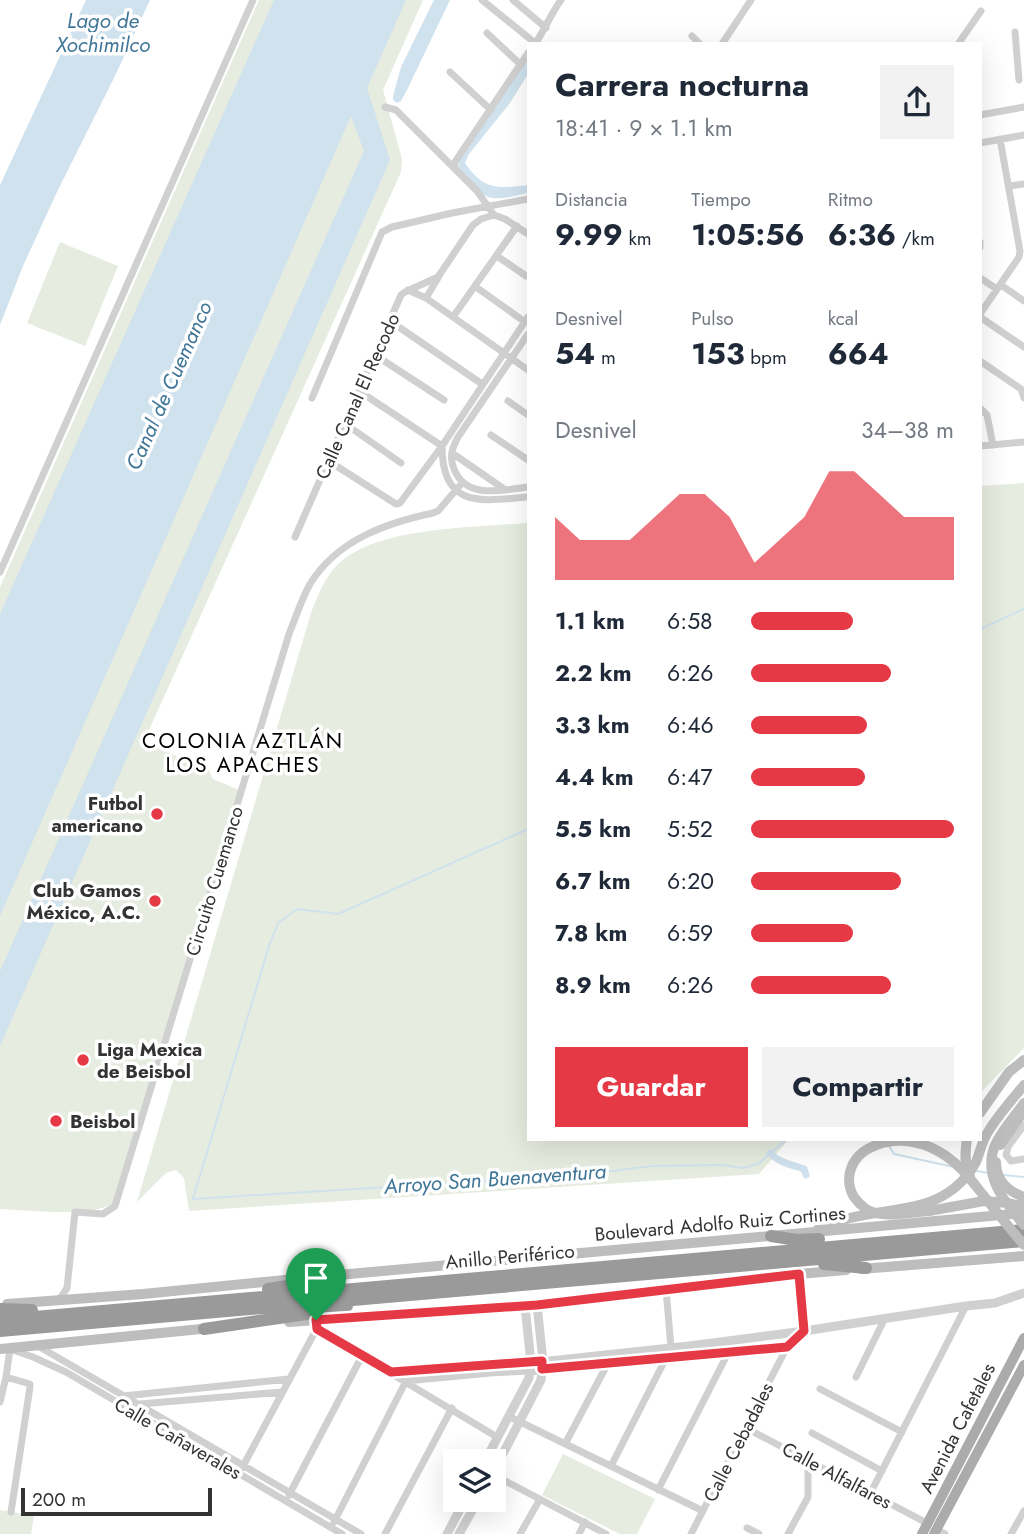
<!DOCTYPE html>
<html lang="es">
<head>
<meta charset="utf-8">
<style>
	body { margin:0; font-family:Jost,sans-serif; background:#f2f2f3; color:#1f2937; height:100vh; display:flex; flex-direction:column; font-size:26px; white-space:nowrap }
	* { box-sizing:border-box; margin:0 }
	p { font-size:23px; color:#747a83 }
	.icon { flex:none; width:38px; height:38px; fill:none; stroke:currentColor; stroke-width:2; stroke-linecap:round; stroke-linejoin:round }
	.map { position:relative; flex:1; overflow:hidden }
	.sheet { position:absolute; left:527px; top:42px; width:455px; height:1099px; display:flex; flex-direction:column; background:#fff; border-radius:0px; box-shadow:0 7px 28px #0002 }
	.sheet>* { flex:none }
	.fabs { position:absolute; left:443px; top:1449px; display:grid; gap:14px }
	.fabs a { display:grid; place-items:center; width:63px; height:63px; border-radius:0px; background:#fff; box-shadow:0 7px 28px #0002; font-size:35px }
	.scale { position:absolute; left:21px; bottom:18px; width:191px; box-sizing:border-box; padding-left:7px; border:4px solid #333; border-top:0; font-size:19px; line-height:24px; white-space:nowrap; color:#333; -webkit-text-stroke:5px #fff; paint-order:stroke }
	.pin { position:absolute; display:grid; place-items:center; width:60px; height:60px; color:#fff; margin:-72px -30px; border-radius:50% 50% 50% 0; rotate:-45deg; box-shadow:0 0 7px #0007 }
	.pin .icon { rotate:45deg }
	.round { display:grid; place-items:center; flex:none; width:74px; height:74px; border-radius:0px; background:#f2f2f3 }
	.head { display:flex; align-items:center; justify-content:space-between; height:119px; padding:0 28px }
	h1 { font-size:32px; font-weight:700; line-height:52px }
	.figures { display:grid; grid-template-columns:repeat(3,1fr); gap:10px; height:119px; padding:7px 28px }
	.figures div { display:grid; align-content:center }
	.figures b { font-size:30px; font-weight:700 }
	.figures small { font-size:19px; font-weight:400 }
	.figures p { font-size:19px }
	.chart { height:196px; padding:14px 28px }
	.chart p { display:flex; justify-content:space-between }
	.chart svg { width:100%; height:126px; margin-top:7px; fill:#e63946; opacity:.7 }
	.cta { display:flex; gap:14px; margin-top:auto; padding:14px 28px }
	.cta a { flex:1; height:80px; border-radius:0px; background:#e63946; color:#fff; font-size:28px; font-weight:700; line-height:80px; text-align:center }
	.cta a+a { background:#f2f2f3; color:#1f2937 }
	ul { padding:0 28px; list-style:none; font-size:23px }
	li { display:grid; grid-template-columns:112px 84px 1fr; align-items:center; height:52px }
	li i { height:18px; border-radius:9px; background:#e63946 }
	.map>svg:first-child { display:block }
	.green { fill:#e6ecdf }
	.water { fill:#cfe2ee }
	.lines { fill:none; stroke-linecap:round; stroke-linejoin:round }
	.stream { stroke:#cfe2ee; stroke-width:2 }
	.canal { stroke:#cfe2ee; stroke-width:7 }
	.minor { stroke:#d0d0d0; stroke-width:7 }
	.tertiary { stroke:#d0d0d0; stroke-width:9 }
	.secondary { stroke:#bdbdbd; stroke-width:10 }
	.primary { stroke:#ababab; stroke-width:10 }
	.motorway { stroke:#9a9a9a; stroke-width:12 }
	.secondary-bridge { stroke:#bdbdbd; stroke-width:10 }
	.route-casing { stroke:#fff; stroke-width:14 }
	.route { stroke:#e63946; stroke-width:9 }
	.poi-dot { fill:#e63946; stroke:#fff; stroke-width:2.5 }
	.labels { text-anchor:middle; stroke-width:7; stroke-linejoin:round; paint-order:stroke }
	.street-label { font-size:19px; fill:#333; stroke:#fff }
	.poi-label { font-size:19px; font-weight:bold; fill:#333; stroke:#fff; text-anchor:end }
	.water-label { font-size:21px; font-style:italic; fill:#3f7597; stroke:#fff }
	.neighbourhood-label { font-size:21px; letter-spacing:2px; fill:#000; stroke:#fff }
</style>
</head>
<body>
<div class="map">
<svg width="1024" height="1534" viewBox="0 0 1024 1534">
	<rect width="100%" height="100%" fill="#fff"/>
	<path class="green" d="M259 0H423L383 90 402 159 401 172 144 741 209 771 213 779 239 790 113 1203C90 1218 28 1210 0 1209V587Z
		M60 242 118 266 85 346 27 323Z
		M1024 483V1048L980 1093V486Z
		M528 523V1139H789L759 1174 189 1211 184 1178 176 1170 166 1173 137 1202 311 613C319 593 326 573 344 559 384 527 478 527 528 523Z
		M563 1454 655 1499 637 1534H620L542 1495Z
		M0 1510 34 1516 31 1534H0Z"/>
	<path class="water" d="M86 0H150L114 78 56 194 23 266 0 325V185Z
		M274 0H406L367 88 390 160 0 1046V971L364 151 351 116 0 916V614Z
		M434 0H450L407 90 401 101 397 103 393 100V96L401 67Z
		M528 58V74L510 103 469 154 465 163C483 190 499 189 528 185V193C517 195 500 201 488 197 477 193 467 177 459 169V162Z"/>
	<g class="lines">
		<path class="stream" d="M980 629 1024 609
			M528 829 338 914 297 909 278 923 269 946 193 1199 581 1175 651 1166 723 1165 743 1168 758 1164 787 1139
			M889 1146 894 1154 954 1167
			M977 1171 988 1173
			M1004 1175 1024 1177"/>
		<path class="canal" d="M770 1153C779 1163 791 1164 804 1169L806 1175"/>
		<path class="minor" d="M482 0 535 43
			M513 0 546 28
			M1015 32 1019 80
			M487 33 521 65
			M692 36 700 44
			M535 44C545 29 551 14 561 0
			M722 44 751 0
			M958 44 981 11
			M450 72 491 110
			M385 107 396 110 477 191 494 215 505 219 528 234
			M980 115 1024 107
			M980 143 1024 135
			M455 169V162L528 53
			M1009 186 1024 184
			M980 242V247
			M497 256 526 276
			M980 278 997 289
			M1001 285 1024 301
			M476 287 525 322
			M408 290 426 298 528 370
			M426 298 438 278
			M980 314 1019 257 1020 251 1000 139
			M453 317 517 226
			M528 317 442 446C442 509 481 501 528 497
			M980 317 1024 347
			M390 321 482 384
			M528 334 458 437C452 448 449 457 454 469 466 500 503 490 528 487
			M375 355 444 400
			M980 361 1021 389 1024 398
			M312 398 382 232 392 227 452 213 528 199
			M508 401 528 415
			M980 408 987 415 993 445
			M344 423 401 463
			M491 435 528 460
			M980 446 1024 442
			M452 453 504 489
			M327 460 396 504 400 503 442 446 359 391
			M295 537 401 295 405 292 438 277 473 225 481 219 494 215
			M0 572 253 0
			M1024 1125 1008 1147 1006 1155 1011 1161 1024 1159
			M799 1274 804 1331
			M666 1290 671 1347
			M59 1300 67 1288 75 1212 103 1214 115 1206 289 634C296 617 301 600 310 584 337 540 386 523 433 513L438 511 462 483
			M317 1329 497 1437
			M38 1346 361 1534
			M392 1372 489 1364 531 1363
			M6 1377 30 1384V1387L11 1512
			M856 1377 885 1318
			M820 1389 902 1432
			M123 1396 289 1379
			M0 1402 6 1377 10 1349 33 1357 66 1372 342 1534
			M140 1404 282 1392
			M508 1416 703 1511
			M746 1428 927 1523
			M812 1433 882 1471
			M565 1444 608 1363
			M611 1466 666 1358
			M242 1468 317 1328
			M494 1475 606 1534
			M658 1490 728 1353
			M870 1494 966 1306
			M289 1495 362 1356
			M334 1522 406 1381 490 1373 530 1371
			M747 1528 759 1534
			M941 1532 945 1534
			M385 1534 452 1408
			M520 1534 540 1499
			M579 1534 585 1522
			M691 1534 787 1347
			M788 1534 808 1497V1460
			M1011 1534 1024 1511"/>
		<path class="tertiary" d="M531 1363 689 1346 804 1331 966 1306 995 1303 1024 1293
			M530 1371 787 1347 804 1331
			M485 1461 529 1378 531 1363 525 1306
			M494 1471 541 1380 543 1361 537 1305
			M447 1534 465 1500
			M459 1534 478 1500"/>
		<path class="secondary" d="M980 1113 1009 1072 1024 1060
			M1000 1145 1024 1111
			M996 1162C996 1180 1007 1191 1024 1197
			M929 1211 984 1201 1008 1203 1024 1207
			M818 1229C854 1212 887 1214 923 1204 945 1198 965 1183 976 1162 980 1152 982 1141 988 1132 998 1115 1012 1100 1024 1085
			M861 1269 1024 1256
			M327 1276 1024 1213
			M7 1304 143 1294 305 1278
			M289 1322 537 1305 799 1274 846 1270
			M0 1349 211 1328"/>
		<path class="primary" d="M922 1534 1024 1338
			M934 1534 1024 1365"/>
		<path class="motorway" d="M771 1236 797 1240 819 1239
			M824 1264 866 1268
			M268 1289 308 1283 333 1275
			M0 1309 32 1310
			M0 1320 1024 1230
			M204 1329 327 1311 347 1306
			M0 1331 1024 1241"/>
		<path class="secondary-bridge" d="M1024 1103C1015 1116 1002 1130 995 1145 982 1177 1005 1202 1024 1225
			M967 1139C965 1152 964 1165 970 1176
			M929 1211C913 1212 890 1217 875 1213 866 1211 860 1205 854 1197 849 1189 848 1181 850 1172 857 1144 893 1137 917 1143 928 1145 937 1150 946 1156 962 1167 972 1181 983 1195 997 1212 1010 1229 1024 1245"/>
	</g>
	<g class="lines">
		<defs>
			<path id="route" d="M799 1274 804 1331 787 1347 542 1369V1361L391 1372 317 1329 316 1320 537 1305Z"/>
		</defs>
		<use href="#route" class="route-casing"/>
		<use href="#route" class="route"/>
	</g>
	<g class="poi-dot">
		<circle cx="157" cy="814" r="7"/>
		<circle cx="155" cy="901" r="7"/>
		<circle cx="83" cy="1060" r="7"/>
		<circle cx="56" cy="1121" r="7"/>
	</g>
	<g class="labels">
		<g class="street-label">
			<text transform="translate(357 396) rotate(-66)" y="7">Calle Canal El Recodo</text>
			<text transform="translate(214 881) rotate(-73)" y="7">Circuito Cuemanco</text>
			<text transform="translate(720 1223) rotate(-5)" y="7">Boulevard Adolfo Ruiz Cortines</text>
			<text transform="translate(510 1256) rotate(-5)" y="7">Anillo Periférico</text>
			<text transform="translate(957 1428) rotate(-63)" y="7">Avenida Cafetales</text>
			<text transform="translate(178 1438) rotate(30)" y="7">Calle Cañaverales</text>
			<text transform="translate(738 1442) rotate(-63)" y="7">Calle Cebadales</text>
			<text transform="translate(837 1475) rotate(28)" y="7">Calle Alfalfares</text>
		</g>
		<g class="poi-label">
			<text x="143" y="810">Futbol<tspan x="143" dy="22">americano</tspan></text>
			<text x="141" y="897">Club Gamos<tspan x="141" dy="22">México, A.C.</tspan></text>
			<text x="97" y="1056" text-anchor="start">Liga Mexica<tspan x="97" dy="22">de Beisbol</tspan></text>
			<text x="70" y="1128" text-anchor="start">Beisbol</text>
		</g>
		<g class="water-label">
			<text x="103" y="28">Lago de<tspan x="103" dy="24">Xochimilco</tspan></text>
			<text transform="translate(169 386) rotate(-66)" y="7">Canal de Cuemanco</text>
			<text transform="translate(495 1179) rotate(-4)" y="7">Arroyo San Buenaventura</text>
		</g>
		<g class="neighbourhood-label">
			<text x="243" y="748">COLONIA AZTLÁN<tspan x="243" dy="24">LOS APACHES</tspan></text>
		</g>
	</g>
</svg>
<div class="fabs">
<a><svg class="icon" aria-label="layers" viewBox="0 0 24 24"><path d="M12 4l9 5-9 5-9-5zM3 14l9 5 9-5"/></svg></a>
</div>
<div class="scale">200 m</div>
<div class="pin" style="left:316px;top:1320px;background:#1e9e55"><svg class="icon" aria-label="arrive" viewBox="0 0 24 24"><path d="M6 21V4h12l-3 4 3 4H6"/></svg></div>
<section class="sheet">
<div class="head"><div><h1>Carrera nocturna</h1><p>18:41 · 9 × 1.1 km</p></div><a class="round"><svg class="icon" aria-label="share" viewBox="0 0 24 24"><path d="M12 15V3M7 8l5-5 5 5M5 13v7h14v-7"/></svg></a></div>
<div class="figures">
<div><p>Distancia</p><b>9.99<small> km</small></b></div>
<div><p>Tiempo</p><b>1:05:56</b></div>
<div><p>Ritmo</p><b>6:36<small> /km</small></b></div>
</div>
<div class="figures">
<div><p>Desnivel</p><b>54<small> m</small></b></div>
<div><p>Pulso</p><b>153<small> bpm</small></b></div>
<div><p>kcal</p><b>664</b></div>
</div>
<div class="chart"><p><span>Desnivel</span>34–38 m</p>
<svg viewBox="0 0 160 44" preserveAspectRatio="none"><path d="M0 44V22L10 30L20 30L30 30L40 22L50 14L60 14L70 22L80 38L90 30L100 22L110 6L120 6L130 14L140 22L150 22L160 22V44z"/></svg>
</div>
<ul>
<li><b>1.1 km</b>6:58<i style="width:50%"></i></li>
<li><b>2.2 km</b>6:26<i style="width:69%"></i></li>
<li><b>3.3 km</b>6:46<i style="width:57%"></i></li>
<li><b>4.4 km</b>6:47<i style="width:56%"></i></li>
<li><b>5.5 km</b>5:52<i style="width:100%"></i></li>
<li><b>6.7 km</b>6:20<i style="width:74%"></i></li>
<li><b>7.8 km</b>6:59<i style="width:50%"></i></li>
<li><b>8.9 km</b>6:26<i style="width:69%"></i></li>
</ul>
<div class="cta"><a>Guardar</a><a>Compartir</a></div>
</section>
</div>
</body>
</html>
